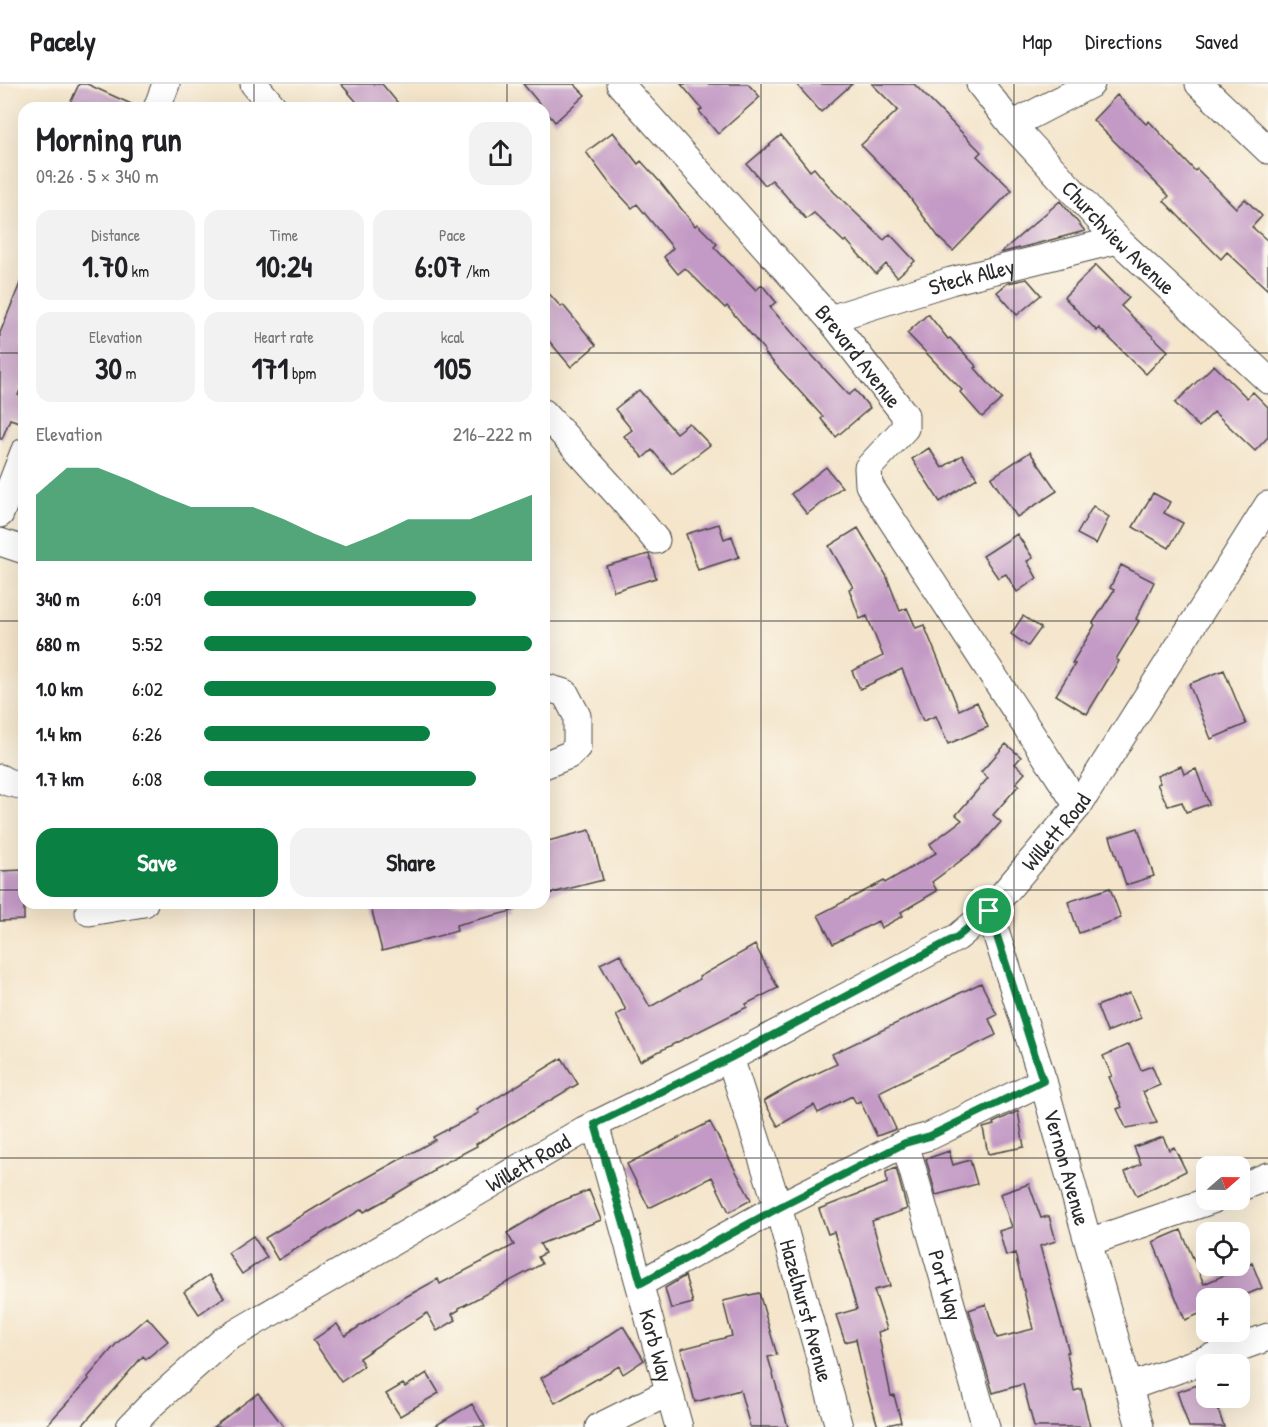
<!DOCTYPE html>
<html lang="en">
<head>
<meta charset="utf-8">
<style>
	body { margin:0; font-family:"Patrick Hand",sans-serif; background:#f2f2f2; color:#202124; height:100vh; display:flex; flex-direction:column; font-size:22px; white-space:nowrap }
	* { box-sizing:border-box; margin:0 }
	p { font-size:20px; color:#757577 }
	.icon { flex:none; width:33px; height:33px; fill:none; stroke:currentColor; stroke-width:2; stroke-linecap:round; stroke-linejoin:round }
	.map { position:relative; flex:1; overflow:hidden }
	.panel { position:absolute; left:18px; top:18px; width:532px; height:807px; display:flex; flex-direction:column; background:#fff; border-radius:18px; box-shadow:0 6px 24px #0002 }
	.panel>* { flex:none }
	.needle { width:39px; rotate:70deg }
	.buttons { position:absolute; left:1196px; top:1072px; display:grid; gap:12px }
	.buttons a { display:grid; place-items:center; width:54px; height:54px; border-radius:12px; background:#fff; box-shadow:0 6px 24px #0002; font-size:30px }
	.pin { position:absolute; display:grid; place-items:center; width:51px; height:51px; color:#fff; margin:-26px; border:3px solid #fff; border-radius:50%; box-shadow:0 2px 6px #0007 }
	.round { display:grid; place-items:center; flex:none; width:63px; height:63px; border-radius:18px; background:#f2f2f2 }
	.headline { display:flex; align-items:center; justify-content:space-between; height:102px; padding:0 18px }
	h1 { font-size:33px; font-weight:700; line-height:45px }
	.stats { display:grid; grid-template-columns:repeat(3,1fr); gap:9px; height:102px; padding:6px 18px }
	.stats div { display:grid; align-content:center; border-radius:15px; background:#f2f2f2; text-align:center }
	.stats b { font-size:30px; font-weight:700 }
	.stats small { font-size:16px; font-weight:400 }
	.stats p { font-size:16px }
	.chart { height:168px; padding:12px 18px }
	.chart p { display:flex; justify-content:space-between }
	.chart svg { width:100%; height:108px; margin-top:6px; fill:#0b8043; opacity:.7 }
	.primary-button { display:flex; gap:12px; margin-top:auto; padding:12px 18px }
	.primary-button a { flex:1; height:69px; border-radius:18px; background:#0b8043; color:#fff; font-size:24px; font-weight:700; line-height:69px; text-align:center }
	.primary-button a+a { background:#f2f2f2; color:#202124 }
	ul { padding:0 18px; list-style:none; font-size:20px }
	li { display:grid; grid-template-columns:96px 72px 1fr; align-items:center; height:45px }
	li i { height:15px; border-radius:8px; background:#0b8043 }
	header { display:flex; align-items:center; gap:36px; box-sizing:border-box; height:84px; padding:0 30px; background:#fff; border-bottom:2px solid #e0e0e0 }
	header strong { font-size:28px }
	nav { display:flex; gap:33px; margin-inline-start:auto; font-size:21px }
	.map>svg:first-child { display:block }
	.building { fill:#c39ac5 }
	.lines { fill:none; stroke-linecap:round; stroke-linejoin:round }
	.minor-casing { stroke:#494743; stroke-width:29 }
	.minor { stroke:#fff; stroke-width:27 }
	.route-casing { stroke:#fff; stroke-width:12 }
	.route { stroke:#0b8043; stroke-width:8 }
	.grid { fill:none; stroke:#2b2b2b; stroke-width:1.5; stroke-opacity:0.55 }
	.labels { text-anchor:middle; stroke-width:4.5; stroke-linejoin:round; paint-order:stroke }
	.street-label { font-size:22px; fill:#2b2b2b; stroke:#fbf7ec }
</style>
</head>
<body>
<header>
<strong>Pacely</strong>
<nav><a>Map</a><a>Directions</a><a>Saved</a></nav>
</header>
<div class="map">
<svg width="1268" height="1343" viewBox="0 0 1268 1343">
	<rect width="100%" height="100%" fill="#fbf7ec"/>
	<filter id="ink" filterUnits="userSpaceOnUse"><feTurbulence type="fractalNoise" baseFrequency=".0167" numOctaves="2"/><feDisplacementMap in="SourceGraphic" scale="12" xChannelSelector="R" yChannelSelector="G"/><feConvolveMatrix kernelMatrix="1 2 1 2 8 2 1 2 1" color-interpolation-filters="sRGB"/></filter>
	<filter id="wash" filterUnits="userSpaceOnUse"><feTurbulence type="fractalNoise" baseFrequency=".008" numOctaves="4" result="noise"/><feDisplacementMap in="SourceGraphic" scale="24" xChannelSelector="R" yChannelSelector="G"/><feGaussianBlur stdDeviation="1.35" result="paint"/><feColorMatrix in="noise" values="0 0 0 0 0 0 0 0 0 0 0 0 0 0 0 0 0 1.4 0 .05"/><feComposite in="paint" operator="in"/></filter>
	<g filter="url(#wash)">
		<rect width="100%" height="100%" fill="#f4e5cb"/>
		<g id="blocks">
			<path class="building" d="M79 0H87L140 24H68Z
				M341 0H382L402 24H362Z
				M523 0H574L585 11 555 38Z
				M681 0H748L760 13 718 50 699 27 702 25Z
				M796 0H852L821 28Z
				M872 0H914L981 68 977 72 1012 106 953 167 940 155 902 103 861 61 898 26Z
				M1117 11 1146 40 1149 37 1180 71 1195 87 1197 85 1236 124 1245 115 1262 132 1252 143 1268 157V206L1227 168 1221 175 1188 142 1164 117 1169 112 1093 36Z
				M613 48 638 80 641 77 660 98 695 142 697 140 717 160 714 163 756 206 762 201 776 218 770 223 809 268 849 311 855 306 870 324 836 353 821 335 823 333 764 268 765 267 727 222 725 224 685 184 678 190 664 173 673 164 637 120 632 124 610 100 586 68Z
				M781 51 810 87 814 84 834 108 884 156 890 150 915 177 897 193 886 180 876 190 846 156 844 158 814 129 806 135 772 96 765 101 747 80Z
				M1060 117 1085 147 1000 169Z
				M1096 181 1129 214 1121 222 1168 267 1146 290 1099 244 1097 247 1064 213Z
				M23 192 24 296 18 311 24 313V325L19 338 10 335 2 355H0V249Z
				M1027 195 1041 211 1017 231 997 208 1008 199Z
				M544 204 561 223 563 221 596 261 571 283 544 251Z
				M928 230 948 255 950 254 977 283 975 284 1002 315 982 333 960 308 962 306 907 249Z
				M1214 281 1247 314 1253 308 1268 323V353L1255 367 1214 328 1199 343 1175 319Z
				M639 306 676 349 689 339 710 361 672 390 652 366 643 374 624 352 632 346 615 325Z
				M929 364 942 384 962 371 977 394 940 418 912 375Z
				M1030 368 1057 407 1017 433 991 394Z
				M826 383 842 403 807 430 791 410Z
				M1153 409 1170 418 1164 429 1183 439 1169 464 1133 443Z
				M1093 422 1109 433 1096 460 1077 450Z
				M719 440 724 455 732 452 739 473 698 486 686 450Z
				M858 444 886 491 900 527 907 524 916 544 924 541 959 626 977 618 988 643 948 660 936 632 923 637 902 585 860 605 852 587 883 572 867 532 860 535 849 505 853 503 829 462Z
				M1017 450 1033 474 1027 477 1037 494 1017 508 1006 490 998 494 983 472Z
				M649 470 656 494 614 507 606 482Z
				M1121 481 1154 498 1136 535 1139 537 1116 575 1119 577 1087 630 1056 611 1075 580 1072 579 1095 541 1093 539 1114 506 1110 504Z
				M1023 532 1041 544 1028 562 1011 550Z
				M1224 586 1246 640 1211 655 1189 600Z
				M1006 660 1021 673 1015 680 1025 689 1016 699 1019 701 993 731 1001 738 979 763 932 798 937 807 901 828 903 832 881 844 878 837 833 860 818 831 884 797 885 799 936 769 930 760 962 736 956 731 988 694 981 688Z
				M1181 682 1184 690 1196 685 1209 720 1186 728 1182 718 1168 722 1157 700 1160 699 1157 692Z
				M1138 744 1154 792 1126 801 1110 753Z
				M590 746 603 796 544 811V758Z
				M24 786V836L0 837V787Z
				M1110 804 1121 834 1079 849 1068 818Z
				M370 819H515L516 826 456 841 457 847 382 867Z
				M755 861 778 904 746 920 747 923 640 977 616 931 626 926 600 880 620 870 650 923 700 895 699 893Z
				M981 899 997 931 989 935 996 951 879 1008 896 1045 877 1052 860 1017 856 1019 852 1012 818 1029 814 1021 778 1042 764 1017 794 1000 837 980 832 970Z
				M1130 909 1141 934 1107 948 1097 922Z
				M1129 960 1141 986 1152 982 1160 1001 1143 1008 1157 1039 1126 1044 1117 1025 1122 1023 1109 993 1112 992 1103 972Z
				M562 974 578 1000 476 1060 477 1062 433 1085 434 1087 389 1114 364 1128 362 1125 278 1176 265 1154 343 1107 435 1056 433 1053 479 1029 477 1026Z
				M1018 1027 1024 1063 988 1070 983 1044 994 1041 993 1039Z
				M710 1038 751 1116 729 1128 712 1093 649 1124 627 1080Z
				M1163 1053 1169 1066 1174 1063 1186 1087 1137 1112 1125 1088 1141 1080 1134 1063Z
				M949 1067 953 1081 970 1076 977 1100 936 1111 926 1075Z
				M896 1084 907 1125 872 1137 890 1202 874 1206 887 1245 878 1248 891 1312 894 1311 901 1338 878 1343 864 1294 856 1255 845 1258 836 1231 857 1225 834 1148 828 1150 819 1125 887 1099 886 1088Z
				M1029 1100 1041 1134 1049 1132 1056 1157 1040 1162 1069 1268H1067L1074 1307 1081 1305 1090 1343H1034L1023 1300 993 1309 969 1226 986 1220 997 1254 1033 1245 1015 1169 1006 1172 999 1147 1012 1143 1000 1110Z
				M589 1106 601 1136 540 1160 545 1169 538 1173 542 1180 459 1224V1226L452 1230 456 1236 437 1247 427 1229 359 1274 364 1282 341 1298 313 1256 337 1240 345 1252 400 1216 438 1195 440 1200 514 1161 507 1149 557 1119Z
				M1181 1146 1204 1200 1252 1179 1262 1204 1236 1215H1206V1227L1185 1236 1153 1158Z
				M253 1152 267 1173 242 1190 228 1169Z
				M209 1191 224 1213 199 1230 184 1208Z
				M685 1192 693 1219 671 1225 665 1204Z
				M759 1209 777 1271 768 1273 788 1343H750L740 1306 695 1318 681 1265 732 1252 723 1217Z
				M147 1233 168 1257 146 1275 143 1272 81 1343H45L89 1295 88 1293 116 1260Z
				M623 1242 644 1276 623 1290 619 1282 555 1319 541 1294 589 1266 588 1265Z
				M427 1289 439 1309 400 1332 386 1310 403 1300 405 1303Z
				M1206 1298V1314H1214L1224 1343H1189L1177 1308Z
				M258 1309 284 1343H213Z
				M472 1320 485 1343H433Z"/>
		</g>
	</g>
	<g filter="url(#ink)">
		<use href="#blocks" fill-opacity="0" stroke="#494743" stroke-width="1.5"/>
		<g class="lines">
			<defs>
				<g id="minor">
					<path d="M254 0 274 24"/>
					<path id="s1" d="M620 0 830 235 905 331V344L868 384 869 401 1078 722"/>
					<path id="s2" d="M980 0 1012 41 1118 156 1268 296"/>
					<path d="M1199 0 1268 66"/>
					<path d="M157 24 166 0"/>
					<path d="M1012 41 1091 0"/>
					<path id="s3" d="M830 235 951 197 1118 156"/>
					<path d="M544 329 623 416 656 456"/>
					<path d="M0 430 24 368"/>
					<path d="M0 458 24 466"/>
					<path d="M544 603 565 609 577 632V663L569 671 544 681"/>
					<path d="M0 694 7 698 24 702"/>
					<path id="s4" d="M989 827 1043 997 1140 1343"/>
					<path d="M89 828 144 819"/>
					<path id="s5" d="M730 974 778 1123 839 1343"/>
					<path id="s6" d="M595 1040 679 1343"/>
					<path id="s7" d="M905 1059 986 1343"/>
					<path d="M1239 1104 1268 1092"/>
					<path d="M1089 1158 1212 1116"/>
					<path d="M641 1199 778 1123 905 1059 930 1052 1043 997"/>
					<path d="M1129 1303 1268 1253"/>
					<path id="s8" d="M130 1343 152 1320 224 1256 584 1046 730 974 958 853 989 827 1078 722 1268 421"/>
					<path d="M599 1343 669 1308"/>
				</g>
			</defs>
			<use href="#minor" class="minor-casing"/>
			<use href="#minor" class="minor"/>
		</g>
	</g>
	<g class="lines" filter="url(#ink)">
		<defs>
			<path id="route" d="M989 827 1043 997 930 1052 905 1059 778 1124 641 1199 595 1040 730 974 957 853Z"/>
		</defs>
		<use href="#route" class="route-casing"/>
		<use href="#route" class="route"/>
	</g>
	<path class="grid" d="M254 0V24M507 0V24M761 0V1343M1014 0V1343M0 269H24M544 269H1268M0 537H24M544 537H1268M0 806H24M544 806H1268M254 819V1343M507 819V1343M0 1074H1268"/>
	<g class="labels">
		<g class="street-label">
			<text dy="8" stroke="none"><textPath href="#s2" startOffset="207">Churchview Avenue</textPath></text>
			<text dy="8" stroke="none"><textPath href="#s3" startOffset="148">Steck Alley</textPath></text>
			<text dy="8" stroke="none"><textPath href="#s1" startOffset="362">Brevard Avenue</textPath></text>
			<text dy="8" stroke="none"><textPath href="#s8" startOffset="1110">Willett Road</textPath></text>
			<text dy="8" stroke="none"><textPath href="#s8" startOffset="480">Willett Road</textPath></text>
			<text dy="8" stroke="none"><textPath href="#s4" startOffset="268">Vernon Avenue</textPath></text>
			<text dy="8" stroke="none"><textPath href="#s7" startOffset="148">Port Way</textPath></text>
			<text dy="8" stroke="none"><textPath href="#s5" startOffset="264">Hazelhurst Avenue</textPath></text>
			<text dy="8" stroke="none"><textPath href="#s6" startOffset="230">Korb Way</textPath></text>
		</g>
	</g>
</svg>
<div class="buttons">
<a><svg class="needle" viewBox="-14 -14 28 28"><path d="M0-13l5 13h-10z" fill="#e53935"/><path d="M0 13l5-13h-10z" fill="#757577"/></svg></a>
<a><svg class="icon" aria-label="locate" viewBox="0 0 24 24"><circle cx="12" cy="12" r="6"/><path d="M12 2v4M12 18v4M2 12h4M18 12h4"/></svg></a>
<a>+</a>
<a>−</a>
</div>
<div class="pin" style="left:989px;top:827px;background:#1e9e55"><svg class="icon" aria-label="arrive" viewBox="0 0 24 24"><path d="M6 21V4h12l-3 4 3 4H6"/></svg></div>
<section class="panel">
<div class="headline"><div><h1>Morning run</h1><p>09:26 · 5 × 340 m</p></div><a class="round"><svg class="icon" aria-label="share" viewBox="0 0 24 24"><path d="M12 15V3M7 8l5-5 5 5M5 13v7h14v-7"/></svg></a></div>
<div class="stats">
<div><p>Distance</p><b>1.70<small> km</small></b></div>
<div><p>Time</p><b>10:24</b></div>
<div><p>Pace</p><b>6:07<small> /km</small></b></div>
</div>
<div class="stats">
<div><p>Elevation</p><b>30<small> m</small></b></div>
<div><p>Heart rate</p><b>171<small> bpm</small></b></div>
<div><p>kcal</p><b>105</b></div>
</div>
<div class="chart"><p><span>Elevation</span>216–222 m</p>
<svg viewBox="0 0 160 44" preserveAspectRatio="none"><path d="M0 44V17L10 6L20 6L30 11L40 17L50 22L60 22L70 22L80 27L90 33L100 38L110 33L120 27L130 27L140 27L150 22L160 17V44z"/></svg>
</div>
<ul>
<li><b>340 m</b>6:09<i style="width:83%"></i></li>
<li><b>680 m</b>5:52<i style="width:100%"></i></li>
<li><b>1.0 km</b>6:02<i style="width:89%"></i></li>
<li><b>1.4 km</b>6:26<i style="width:69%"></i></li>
<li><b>1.7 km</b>6:08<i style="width:83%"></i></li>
</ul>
<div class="primary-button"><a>Save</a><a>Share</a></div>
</section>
</div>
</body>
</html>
